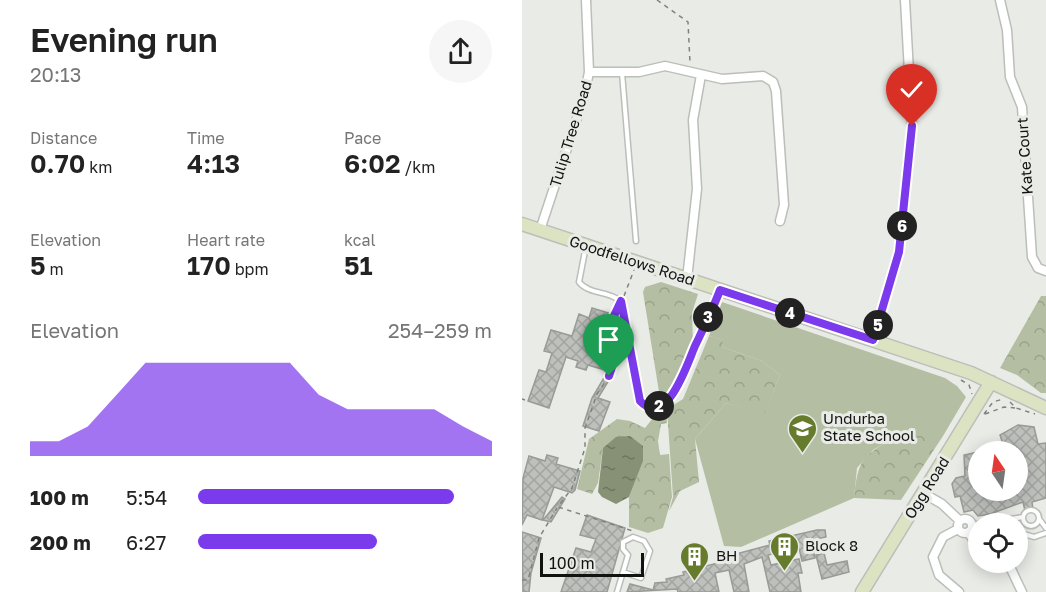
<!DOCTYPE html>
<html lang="en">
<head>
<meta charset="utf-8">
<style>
	body { margin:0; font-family:"Golos Text",sans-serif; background:#f6f6f6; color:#222; height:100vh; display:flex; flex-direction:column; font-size:22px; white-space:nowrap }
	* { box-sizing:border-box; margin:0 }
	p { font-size:20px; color:#767676 }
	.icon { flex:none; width:33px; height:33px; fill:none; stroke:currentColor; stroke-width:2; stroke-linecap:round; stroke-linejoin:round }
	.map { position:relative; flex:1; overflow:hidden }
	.drawer { display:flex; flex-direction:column; background:#fff; width:522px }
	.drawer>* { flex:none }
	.needle { width:39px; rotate:347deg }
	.buttons { position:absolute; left:446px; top:441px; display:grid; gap:12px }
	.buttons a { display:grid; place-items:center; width:60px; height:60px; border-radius:50%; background:#fff; box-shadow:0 3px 15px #0003; font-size:30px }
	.scale { position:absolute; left:18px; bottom:15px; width:104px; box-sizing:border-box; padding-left:6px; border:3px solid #121211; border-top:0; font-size:16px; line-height:21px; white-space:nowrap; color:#121211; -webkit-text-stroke:4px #e9ebe6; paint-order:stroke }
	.pin { position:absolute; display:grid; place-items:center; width:51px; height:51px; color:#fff; margin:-62px -26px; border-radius:50% 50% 50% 0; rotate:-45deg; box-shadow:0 0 6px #0007 }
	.pin .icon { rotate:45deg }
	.km { position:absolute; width:30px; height:30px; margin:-15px; border-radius:50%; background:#222; color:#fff; font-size:16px; line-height:30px; text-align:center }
	.round { display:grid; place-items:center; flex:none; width:63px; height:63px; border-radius:32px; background:#f6f6f6 }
	.headline { display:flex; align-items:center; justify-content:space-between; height:102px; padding:0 30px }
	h1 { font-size:33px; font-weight:600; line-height:45px }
	.metrics { display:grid; grid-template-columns:repeat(3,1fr); gap:9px; height:102px; padding:6px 30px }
	.metrics div { display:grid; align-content:center }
	.metrics b { font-size:26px; font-weight:600 }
	.metrics small { font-size:16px; font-weight:400 }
	.metrics p { font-size:16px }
	.chart { height:168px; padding:12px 30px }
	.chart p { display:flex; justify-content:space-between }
	.chart svg { width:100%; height:108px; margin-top:6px; fill:#7c3aed; opacity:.7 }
	ul { padding:0 30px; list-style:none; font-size:20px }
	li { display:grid; grid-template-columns:96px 72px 1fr; align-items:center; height:45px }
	li i { height:15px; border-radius:8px; background:#7c3aed }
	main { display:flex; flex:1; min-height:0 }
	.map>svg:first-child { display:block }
	.forest { fill:url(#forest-crowns) }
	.pitch { fill:#b4bea2 }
	.water { fill:url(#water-ripples) }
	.building { fill:url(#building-cross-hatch); stroke:#999b96; stroke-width:1.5 }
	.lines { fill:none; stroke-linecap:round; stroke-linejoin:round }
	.lane-casing { stroke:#bcbeb9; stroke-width:7 }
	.street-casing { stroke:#bcbeb9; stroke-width:11 }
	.secondary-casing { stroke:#bcbeb9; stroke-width:15 }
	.path { stroke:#81827f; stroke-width:1.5; stroke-dasharray:4.5 4.5; stroke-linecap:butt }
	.lane { stroke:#fff; stroke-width:4 }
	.street { stroke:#fff; stroke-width:8 }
	.secondary { stroke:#dbe3c3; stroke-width:12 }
	.route-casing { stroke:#fff; stroke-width:12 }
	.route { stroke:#7c3aed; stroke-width:8 }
	.labels { text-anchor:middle; stroke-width:6; stroke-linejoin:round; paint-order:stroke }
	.street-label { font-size:15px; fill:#121211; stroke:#e9ebe6 }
	.poi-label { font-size:15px; fill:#121211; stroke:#e9ebe6; text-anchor:start }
</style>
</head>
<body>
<main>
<section class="drawer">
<div class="headline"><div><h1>Evening run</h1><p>20:13</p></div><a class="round"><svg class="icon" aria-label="share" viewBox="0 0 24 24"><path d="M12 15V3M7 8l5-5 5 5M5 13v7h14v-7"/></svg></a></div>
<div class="metrics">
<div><p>Distance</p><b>0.70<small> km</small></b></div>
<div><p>Time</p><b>4:13</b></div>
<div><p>Pace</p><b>6:02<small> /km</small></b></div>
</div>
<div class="metrics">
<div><p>Elevation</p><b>5<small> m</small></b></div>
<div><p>Heart rate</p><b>170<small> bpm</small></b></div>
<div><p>kcal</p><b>51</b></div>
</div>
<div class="chart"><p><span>Elevation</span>254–259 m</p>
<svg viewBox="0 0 160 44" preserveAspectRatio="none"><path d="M0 44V38L10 38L20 32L30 19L40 6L50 6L60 6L70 6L80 6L90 6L100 19L110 25L120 25L130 25L140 25L150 32L160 38V44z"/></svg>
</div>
<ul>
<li><b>100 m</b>5:54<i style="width:87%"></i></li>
<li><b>200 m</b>6:27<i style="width:61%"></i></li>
</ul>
</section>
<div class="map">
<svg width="524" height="592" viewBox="0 0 524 592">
	<defs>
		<pattern id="forest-crowns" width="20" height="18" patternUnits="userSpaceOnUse" patternTransform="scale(1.5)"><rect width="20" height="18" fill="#b4bea2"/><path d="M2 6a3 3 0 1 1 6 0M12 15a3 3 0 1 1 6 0" fill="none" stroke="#9aa28a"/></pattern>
		<pattern id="water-ripples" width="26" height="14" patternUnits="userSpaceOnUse" patternTransform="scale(1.5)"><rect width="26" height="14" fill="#879175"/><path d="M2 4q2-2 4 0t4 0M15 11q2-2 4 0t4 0" fill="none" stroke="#6d755f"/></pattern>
		<pattern id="building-cross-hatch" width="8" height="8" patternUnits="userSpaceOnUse" patternTransform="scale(1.5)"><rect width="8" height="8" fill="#bec0bc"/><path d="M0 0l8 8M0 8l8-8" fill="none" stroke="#a2a4a1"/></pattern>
	</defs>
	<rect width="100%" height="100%" fill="#e9ebe6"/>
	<path class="forest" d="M139 282 176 294 170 313 171 342 152 387 142 397 137 392 121 292 123 287Z
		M519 296H524V393H519L495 375 478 368Z
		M187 336 202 340 200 347 240 361 258 375 242 416 204 403 173 439 177 482 158 491 147 511 151 497 145 409 161 399Z
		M144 411 145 423 139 424 136 441 138 455 147 454 150 497 141 528 126 533 107 527V497L121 460V446L81 448 76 483 70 494 55 489 67 439 95 419 108 421 123 428 135 413Z
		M375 436H421L379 500 332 498C336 459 340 456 375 436Z"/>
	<path class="pitch" d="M200 302 423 378 435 386 444 397 421 436H375L351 450 335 468 332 498 219 547 202 546 173 439 204 403 242 415 258 375 240 361 200 347 201 340 187 336Z"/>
	<path class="water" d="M108 436 121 446V461L107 497 94 504 80 497 76 492 81 448 94 437Z"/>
	<path class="building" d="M70 308 90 314 80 345 98 351 89 377 76 398 88 402 77 431 61 426 70 398 86 371 66 365 64 370 54 367 56 361 44 357 27 408 6 401 17 370 24 372 30 353 22 351 29 330 50 336 57 314 67 318Z
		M496 425 512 427 516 444 524 443V498L510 502 511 509 503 511 501 502 468 514 456 516 451 510 442 512 438 496 433 497 430 484 434 478 443 476 442 455 456 452V490H495V452H472L471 446 481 444 478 435Z
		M25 455 36 458 34 464 58 471 53 490 50 493 32 487 20 520 5 515 0 525 1 478 7 456 23 461Z
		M40 497 43 499 29 522 21 520Z
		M65 515 103 528 85 592H39L54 548 69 552 74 539 58 535Z
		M295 530H303L304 537 289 540 293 558 280 561 277 548 246 555 249 565 277 559 280 573H276L279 592H248L240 557 222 564 227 592H212L207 570 193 573 197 592H156L155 589 105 592 108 584 131 590 133 583 145 582 144 579 162 575 161 572 211 559 210 555 248 545 247 541Z
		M0 532 19 538 9 573 7 592H1Z
		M302 553 305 565 325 561 327 572 300 579 294 555Z"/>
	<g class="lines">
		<defs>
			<path id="lane" d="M100 73 114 241
				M64 246 57 282C68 296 92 290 101 305L118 401C145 428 165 364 173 346 182 328 190 309 198 291
				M501 518a8 8 0 1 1 16 0a8 8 0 1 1-16 0Z
				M518 520 524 528
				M459 524 501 517
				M450 525 456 524
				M495 532 512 537 524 533
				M95 592 106 555 101 549V542L111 537 122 541 128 551 119 578 101 572"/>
			<path id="street" d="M478 0 485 30 488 77 500 107 510 257 516 268 524 271
				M67 72H117L143 66 200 79 241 76 251 82 254 91 262 205 258 221
				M18 230 62 97 67 72 64 0
				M165 279 175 189 171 120 179 75
				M351 340 377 252 390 126 383 0
				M401 493 420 504 438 521
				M436 526a7 7 0 1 1 14 0a7 7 0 1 1-14 0Z
				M436 529 421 537 411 557 417 575 437 592
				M446 532 456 547
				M480 562 489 569 500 592"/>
			<path id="secondary" d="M0 224 449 373 524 408
				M340 592 469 382"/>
		</defs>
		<use href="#lane" class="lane-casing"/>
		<use href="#street" class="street-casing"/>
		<use href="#secondary" class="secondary-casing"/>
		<path class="path" d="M135 0 166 22 168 63
			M102 296 112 270
			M94 307 95 312 91 318 96 348 87 376 75 394 63 428V448L50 488 36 507 111 531
			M439 380 447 385 450 394
			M0 399 3 400
			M488 402 494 408 513 414
			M462 414 471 402 481 399
			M463 414 482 407 493 408
			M0 580H6L17 538 35 508"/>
		<use href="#lane" class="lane"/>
		<use href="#street" class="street"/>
		<use href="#secondary" class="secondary"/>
	</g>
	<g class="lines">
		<defs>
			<path id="route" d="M87 376 96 348 91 318 99 301 118 401C145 429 165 364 173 346 182 327 191 309 198 290L351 340 377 252 390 126"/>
		</defs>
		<use href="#route" class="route-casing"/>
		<use href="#route" class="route"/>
	</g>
	<defs>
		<symbol id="school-pin" viewBox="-11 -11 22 30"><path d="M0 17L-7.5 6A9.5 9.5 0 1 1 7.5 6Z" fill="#667b2c" stroke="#e9ebe6"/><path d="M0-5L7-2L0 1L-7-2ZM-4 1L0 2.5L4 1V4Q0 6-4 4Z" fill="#fff"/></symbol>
		<symbol id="building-pin" viewBox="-11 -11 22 30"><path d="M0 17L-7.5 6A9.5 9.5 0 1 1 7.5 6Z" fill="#667b2c" stroke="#e9ebe6"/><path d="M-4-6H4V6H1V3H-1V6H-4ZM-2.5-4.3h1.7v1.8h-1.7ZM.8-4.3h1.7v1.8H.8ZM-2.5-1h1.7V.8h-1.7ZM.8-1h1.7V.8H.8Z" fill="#fff"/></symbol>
	</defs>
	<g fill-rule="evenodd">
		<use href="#school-pin" x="264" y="412" width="33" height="45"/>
		<use href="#building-pin" x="246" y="530" width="33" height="45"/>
		<use href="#building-pin" x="156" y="540" width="33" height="45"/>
	</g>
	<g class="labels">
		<g class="street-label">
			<text transform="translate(49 134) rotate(-73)" y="5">Tulip Tree Road</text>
			<text transform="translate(503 156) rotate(-94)" y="5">Kate Court</text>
			<text transform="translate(110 261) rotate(18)" y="5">Goodfellows Road</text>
			<text transform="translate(405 488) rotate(-58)" y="5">Ogg Road</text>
		</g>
		<g class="poi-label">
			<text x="301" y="424">Undurba<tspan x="301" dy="17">State School</tspan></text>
			<text x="283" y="551">Block 8</text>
			<text x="194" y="561">BH</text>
		</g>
	</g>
</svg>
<div class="buttons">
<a><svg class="needle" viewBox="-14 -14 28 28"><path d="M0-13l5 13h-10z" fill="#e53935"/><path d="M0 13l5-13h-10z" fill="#767676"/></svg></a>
<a><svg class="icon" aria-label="locate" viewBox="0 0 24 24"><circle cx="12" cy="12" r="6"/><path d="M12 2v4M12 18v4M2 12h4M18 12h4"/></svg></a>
</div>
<div class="scale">100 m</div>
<div class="pin" style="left:87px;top:376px;background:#1e9e55"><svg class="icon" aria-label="arrive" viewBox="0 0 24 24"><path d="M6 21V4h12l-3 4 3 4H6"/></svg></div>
<div class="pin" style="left:390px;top:126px;background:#d93025"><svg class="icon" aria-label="check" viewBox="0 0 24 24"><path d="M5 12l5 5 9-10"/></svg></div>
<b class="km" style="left:137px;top:406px">2</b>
<b class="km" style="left:186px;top:317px">3</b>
<b class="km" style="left:268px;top:313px">4</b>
<b class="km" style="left:356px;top:325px">5</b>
<b class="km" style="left:380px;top:226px">6</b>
</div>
</main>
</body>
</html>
